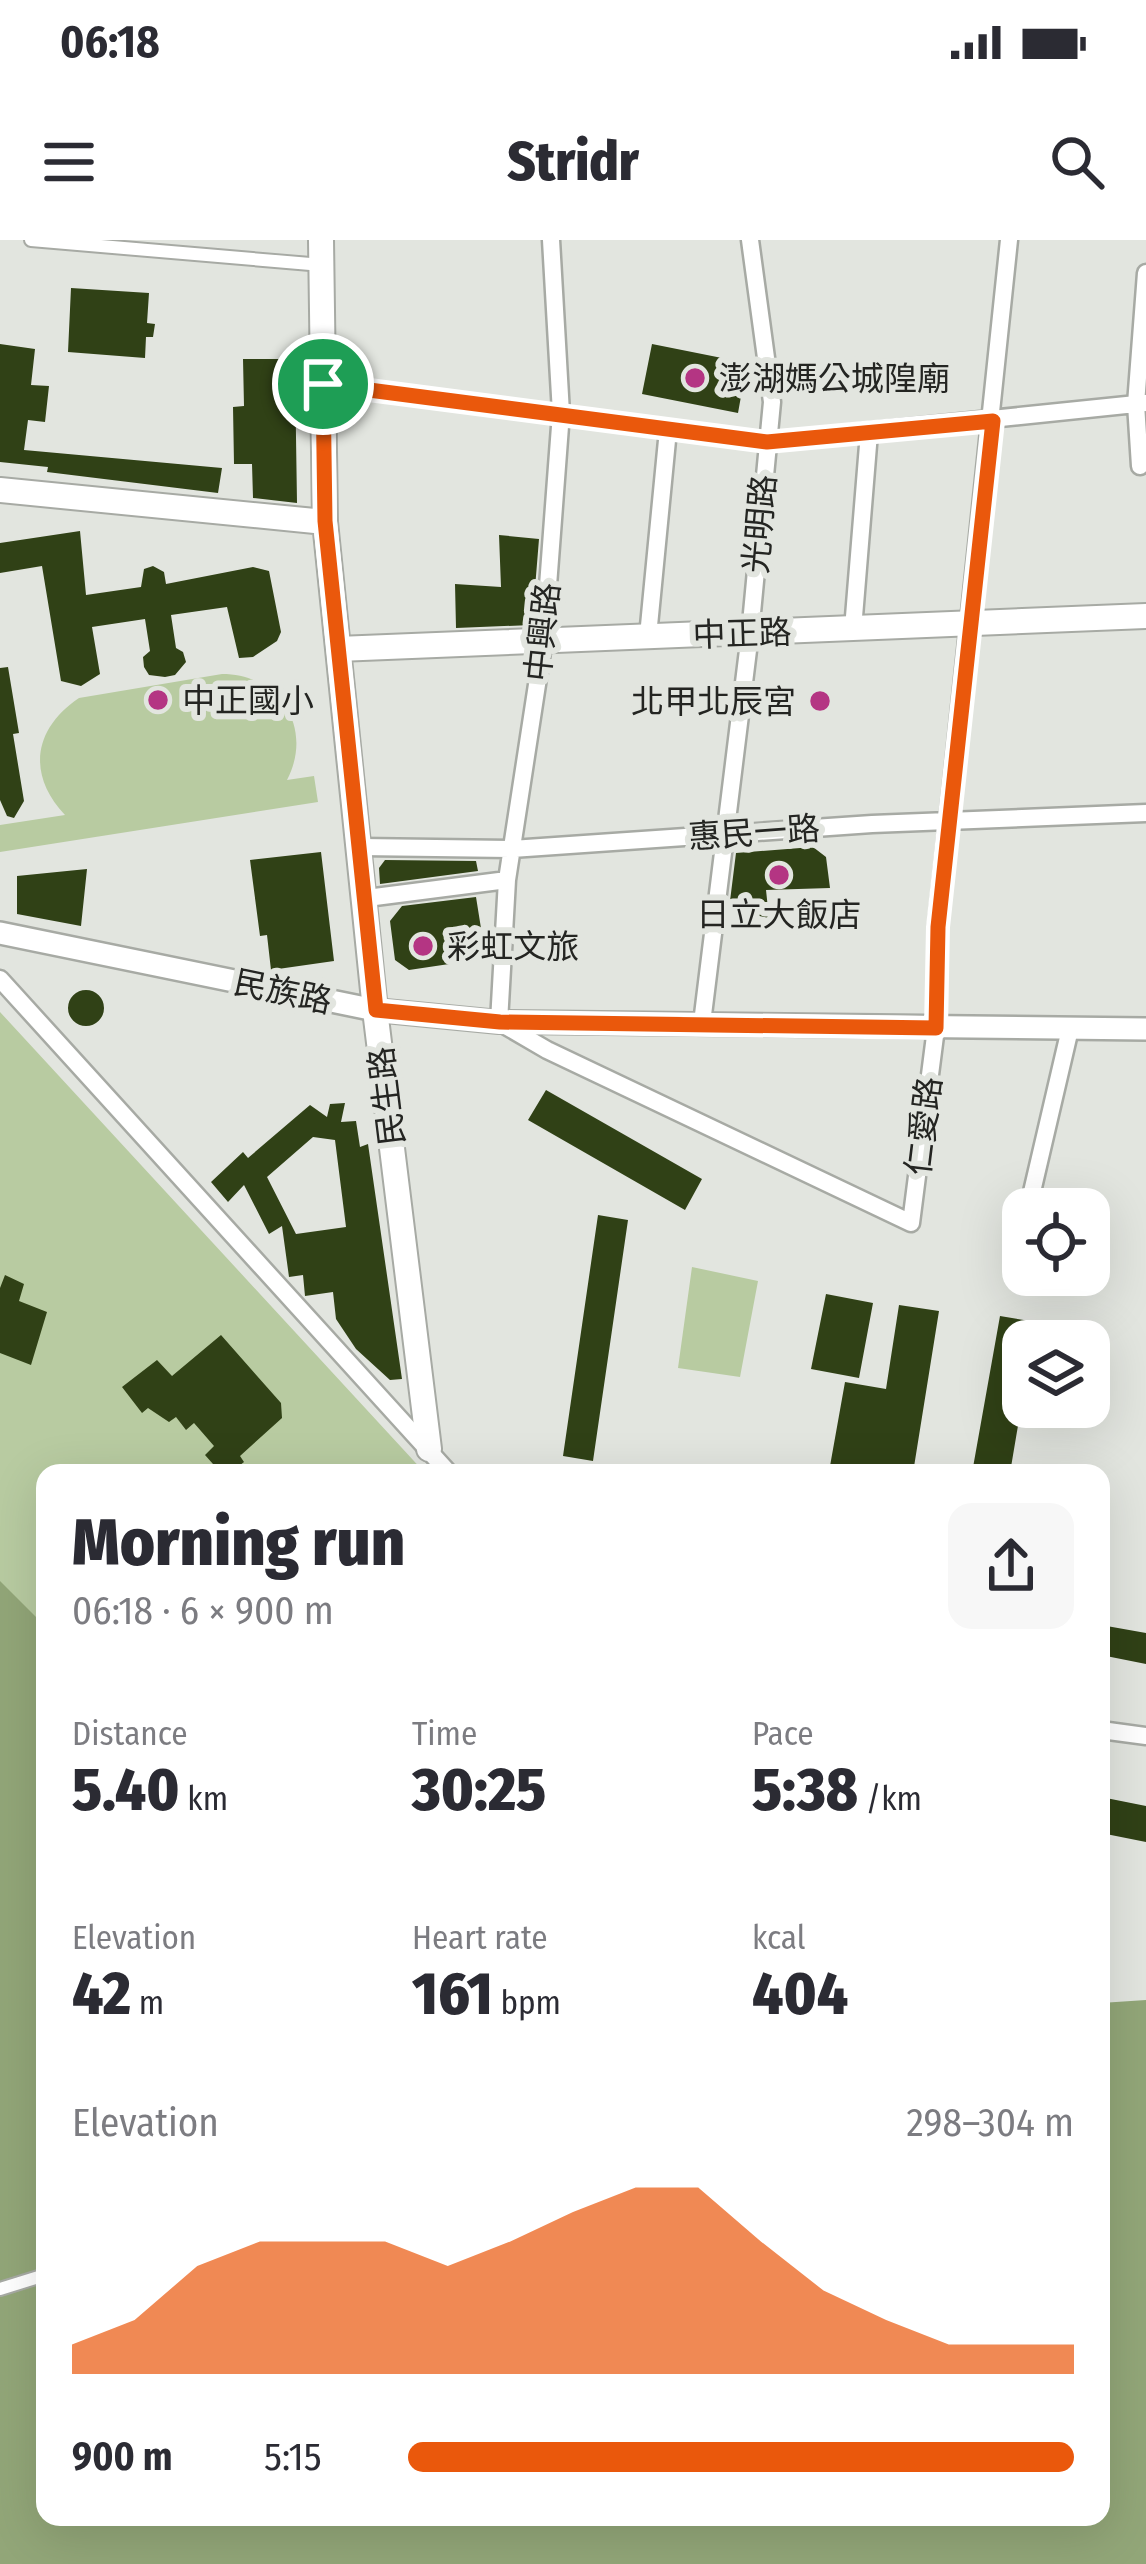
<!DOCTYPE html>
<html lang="en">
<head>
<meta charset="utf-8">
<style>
	body { margin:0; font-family:"Fira Sans Condensed","Noto Sans TC",sans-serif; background:#f7f7f7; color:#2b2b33; height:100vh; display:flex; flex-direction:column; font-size:45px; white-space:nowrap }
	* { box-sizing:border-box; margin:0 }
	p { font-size:39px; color:#7c7c81 }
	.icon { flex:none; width:66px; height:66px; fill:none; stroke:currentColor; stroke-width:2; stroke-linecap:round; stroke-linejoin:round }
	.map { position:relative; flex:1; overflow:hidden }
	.details { position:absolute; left:36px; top:1224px; width:1074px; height:1062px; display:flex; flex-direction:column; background:#fff; border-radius:24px; box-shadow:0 12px 48px #0002 }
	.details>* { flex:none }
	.tools { position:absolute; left:1002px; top:948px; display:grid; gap:24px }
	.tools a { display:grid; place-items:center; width:108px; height:108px; border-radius:24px; background:#fff; box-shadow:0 12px 48px #0002; font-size:60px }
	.pin { position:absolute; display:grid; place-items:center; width:102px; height:102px; color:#fff; margin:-51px; border:6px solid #fff; border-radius:50%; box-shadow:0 3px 12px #0007 }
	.round { display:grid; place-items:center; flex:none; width:126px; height:126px; border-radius:24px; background:#f7f7f7 }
	.headline { display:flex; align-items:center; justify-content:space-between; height:204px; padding:0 36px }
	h1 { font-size:66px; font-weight:800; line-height:90px }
	.figures { display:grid; grid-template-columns:repeat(3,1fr); gap:18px; height:204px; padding:12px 36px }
	.figures div { display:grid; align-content:center }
	.figures b { font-size:60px; font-weight:800 }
	.figures small { font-size:33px; font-weight:400 }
	.figures p { font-size:33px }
	.chart { height:336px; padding:24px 36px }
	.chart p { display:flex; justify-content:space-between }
	.chart svg { width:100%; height:216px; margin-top:12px; fill:#ea580c; opacity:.7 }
	ul { padding:0 36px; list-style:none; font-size:39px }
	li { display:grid; grid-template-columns:192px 144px 1fr; align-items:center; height:90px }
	li i { height:30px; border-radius:15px; background:#ea580c }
	.status { display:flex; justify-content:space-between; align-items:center; height:84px; padding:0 60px; background:#fff; direction:ltr }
	.status svg { height:33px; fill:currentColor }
	header { display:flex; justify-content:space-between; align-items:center; height:156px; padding:0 36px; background:#fff; font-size:54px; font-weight:800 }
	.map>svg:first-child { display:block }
	.green { fill:#b8cba1 }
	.water { fill:#92a678 }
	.building { fill:#304116; fill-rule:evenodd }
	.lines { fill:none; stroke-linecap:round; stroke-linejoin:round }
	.pedestrian-casing { stroke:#a7aaa4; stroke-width:16 }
	.minor-casing { stroke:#a7aaa4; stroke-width:21 }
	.tertiary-casing { stroke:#a7aaa4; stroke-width:26 }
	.secondary-casing { stroke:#a7aaa4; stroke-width:28 }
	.pedestrian { stroke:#fff; stroke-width:12 }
	.minor { stroke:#fff; stroke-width:16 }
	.tertiary { stroke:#fff; stroke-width:21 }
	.secondary { stroke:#fff; stroke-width:24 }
	.route-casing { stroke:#fff; stroke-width:24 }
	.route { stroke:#ea580c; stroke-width:15 }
	.poi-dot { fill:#b43583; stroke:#e2e5df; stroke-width:4.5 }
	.labels { text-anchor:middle; stroke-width:12; stroke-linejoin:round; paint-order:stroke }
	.poi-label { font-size:33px; fill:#242522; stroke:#e2e5df; text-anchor:start }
	.street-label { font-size:33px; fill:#242522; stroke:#e2e5df }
</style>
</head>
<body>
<div class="status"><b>06:18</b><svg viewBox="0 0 49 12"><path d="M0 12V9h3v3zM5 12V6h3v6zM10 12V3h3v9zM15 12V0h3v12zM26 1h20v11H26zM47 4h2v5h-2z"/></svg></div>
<header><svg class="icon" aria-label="menu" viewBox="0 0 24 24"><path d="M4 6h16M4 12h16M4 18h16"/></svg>Stridr<svg class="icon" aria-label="search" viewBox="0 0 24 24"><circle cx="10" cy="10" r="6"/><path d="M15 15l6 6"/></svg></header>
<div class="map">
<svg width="1146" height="2324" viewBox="0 0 1146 2324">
	<rect width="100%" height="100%" fill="#e2e5df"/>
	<path class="green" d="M222 434C280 434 314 488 287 540L314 536 318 562 0 612V585L65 575C27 535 33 489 79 458Z
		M0 772 425 1233H45V2062L0 2070Z
		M692 1027 758 1041 740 1137 678 1128Z"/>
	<path class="water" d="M0 1341 45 1386V2277H1101V1763L1146 1760V2324H0Z"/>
	<path class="building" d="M71 48 149 53 147 83 155 84 153 97H146L145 118 68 112Z
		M0 104 35 109 31 145 49 146 45 182 28 180 24 210 222 228 218 253 47 232 48 227 0 222Z
		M652 104 747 123 738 173 642 154Z
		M243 119H288V131H295L297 263 253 258 252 224H234L233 167 244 166Z
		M80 291 86 355 141 347 144 329 153 326 164 332 166 344 253 327 269 331 281 392 277 401 253 417 239 418 227 367 171 375 176 408 183 412 186 422 175 435 165 437 149 435 144 427 143 417 150 411 145 379 92 387 100 434 81 446 61 441 42 326 0 333V303Z
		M499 295 539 299 532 385 456 388 455 344 501 347Z
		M8 427 19 493 13 494 24 561 14 578 7 576 0 560V428Z
		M813 607 826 617 830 648 766 650 769 678 729 669 736 613Z
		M321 612 334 721 271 730 267 695 260 696 250 620Z
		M385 620 476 621 478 631 380 644 379 628Z
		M87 629 81 686 17 674V636Z
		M476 657 484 707 476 720 409 730 395 720 390 681 402 666Z
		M68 768a18 18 0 1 1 36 0a18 18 0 1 1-36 0Z
		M546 850 702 939 685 970 528 880Z
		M345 863 341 882 356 881 360 907 368 904 402 1139 390 1140 356 1109 336 1079 333 1052 305 1056 303 1035 289 1037 282 986 269 994 244 945 228 962 211 942 243 912 248 918 310 865 327 877 330 864ZM313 897 335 900 346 987 296 994 267 937Z
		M598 975 628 980 593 1221 563 1216Z
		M5 1035 24 1044 19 1061 47 1072 31 1125 0 1113V1048Z
		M826 1054 873 1063 859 1138 811 1129Z
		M899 1065 939 1071 913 1233H871L830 1226 845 1142 886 1149Z
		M1000 1076 1036 1082 1033 1101H1023V1156L1010 1233H972Z
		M221 1095 281 1163 282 1178 240 1216 244 1222 230 1233H221L205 1215 214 1206 194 1183 186 1190 176 1177 169 1182 148 1168 142 1173 122 1147 157 1120 172 1136Z
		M1101 1385 1146 1393V1424L1101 1415Z
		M1101 1557 1146 1566V1602L1101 1593Z"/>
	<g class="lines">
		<defs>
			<path id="pedestrian" d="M31 0 322 25
				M0 2049 45 2035"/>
			<path id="minor" d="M551 0 561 173 544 399 507 640 499 782 547 810 911 983 936 788 937 687 1009 0
				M323 144 767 202 1146 163
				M1140 226 1136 164 1146 33
				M853 389 869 193
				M648 396 668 190
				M361 607 512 609 872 584 1146 573
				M367 658 507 640
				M0 739 449 1233
				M702 783 750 394 772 162 750 0
				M1028 969 1070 789
				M1021 995 1023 988
				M1101 1490 1146 1496"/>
			<path id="tertiary" d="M0 693 375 770 499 782 1146 789"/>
			<path id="secondary" d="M321 0 325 282 375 770 429 1209
				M0 250 325 282
				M338 409 1146 376"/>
		</defs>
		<use href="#pedestrian" class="pedestrian-casing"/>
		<use href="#minor" class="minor-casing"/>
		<use href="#tertiary" class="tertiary-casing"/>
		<use href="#secondary" class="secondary-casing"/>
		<use href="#pedestrian" class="pedestrian"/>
		<use href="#minor" class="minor"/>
		<use href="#tertiary" class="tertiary"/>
		<use href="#secondary" class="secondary"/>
	</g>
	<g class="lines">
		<defs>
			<path id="route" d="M323 144 767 202 993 181 938 687 936 788 500 782 376 770 325 281Z"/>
		</defs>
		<use href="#route" class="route-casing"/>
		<use href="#route" class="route"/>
	</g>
	<g class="poi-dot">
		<circle cx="695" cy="138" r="12"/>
		<circle cx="158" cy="460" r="12"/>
		<circle cx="820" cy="461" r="12"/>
		<circle cx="779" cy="635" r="12"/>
		<circle cx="423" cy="706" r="12"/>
	</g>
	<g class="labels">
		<g class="poi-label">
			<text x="719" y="150">澎湖媽公城隍廟</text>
			<text x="182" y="472">中正國小</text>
			<text x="796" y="473" text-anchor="end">北甲北辰宮</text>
			<text x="779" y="686" text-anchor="middle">日立大飯店</text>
			<text x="447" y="718">彩虹文旅</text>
		</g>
		<g class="street-label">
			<text transform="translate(759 284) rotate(-85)" y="12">光明路</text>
			<text transform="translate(542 392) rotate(-84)" y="12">中興路</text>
			<text transform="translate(742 393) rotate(-2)" y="12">中正路</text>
			<text transform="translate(754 592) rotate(-4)" y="12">惠民一路</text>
			<text transform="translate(283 751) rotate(12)" y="12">民族路</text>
			<text transform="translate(386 856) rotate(-97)" y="12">民生路</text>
			<text transform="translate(923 886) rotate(-83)" y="12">仁愛路</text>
		</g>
	</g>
</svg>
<div class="tools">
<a><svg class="icon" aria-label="locate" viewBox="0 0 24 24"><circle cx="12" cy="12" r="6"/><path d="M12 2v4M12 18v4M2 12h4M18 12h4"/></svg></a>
<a><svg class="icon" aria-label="layers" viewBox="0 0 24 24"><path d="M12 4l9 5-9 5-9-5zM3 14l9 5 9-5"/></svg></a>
</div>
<div class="pin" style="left:323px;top:144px;background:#1e9e55"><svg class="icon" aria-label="arrive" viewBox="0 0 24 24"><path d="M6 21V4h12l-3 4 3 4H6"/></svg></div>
<section class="details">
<div class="headline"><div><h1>Morning run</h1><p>06:18 · 6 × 900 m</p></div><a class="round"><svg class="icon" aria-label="share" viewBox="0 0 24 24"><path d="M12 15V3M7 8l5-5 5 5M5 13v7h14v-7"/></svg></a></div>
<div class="figures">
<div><p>Distance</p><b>5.40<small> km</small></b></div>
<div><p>Time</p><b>30:25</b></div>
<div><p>Pace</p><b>5:38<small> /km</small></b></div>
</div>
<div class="figures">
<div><p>Elevation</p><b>42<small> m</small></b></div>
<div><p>Heart rate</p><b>161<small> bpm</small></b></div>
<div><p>kcal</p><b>404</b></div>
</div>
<div class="chart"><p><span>Elevation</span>298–304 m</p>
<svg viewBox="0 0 160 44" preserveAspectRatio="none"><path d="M0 44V38L10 33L20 22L30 17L40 17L50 17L60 22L70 17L80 11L90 6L100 6L110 17L120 27L130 33L140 38L150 38L160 38V44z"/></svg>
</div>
<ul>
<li><b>900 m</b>5:15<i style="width:100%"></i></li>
</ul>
</section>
</div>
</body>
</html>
